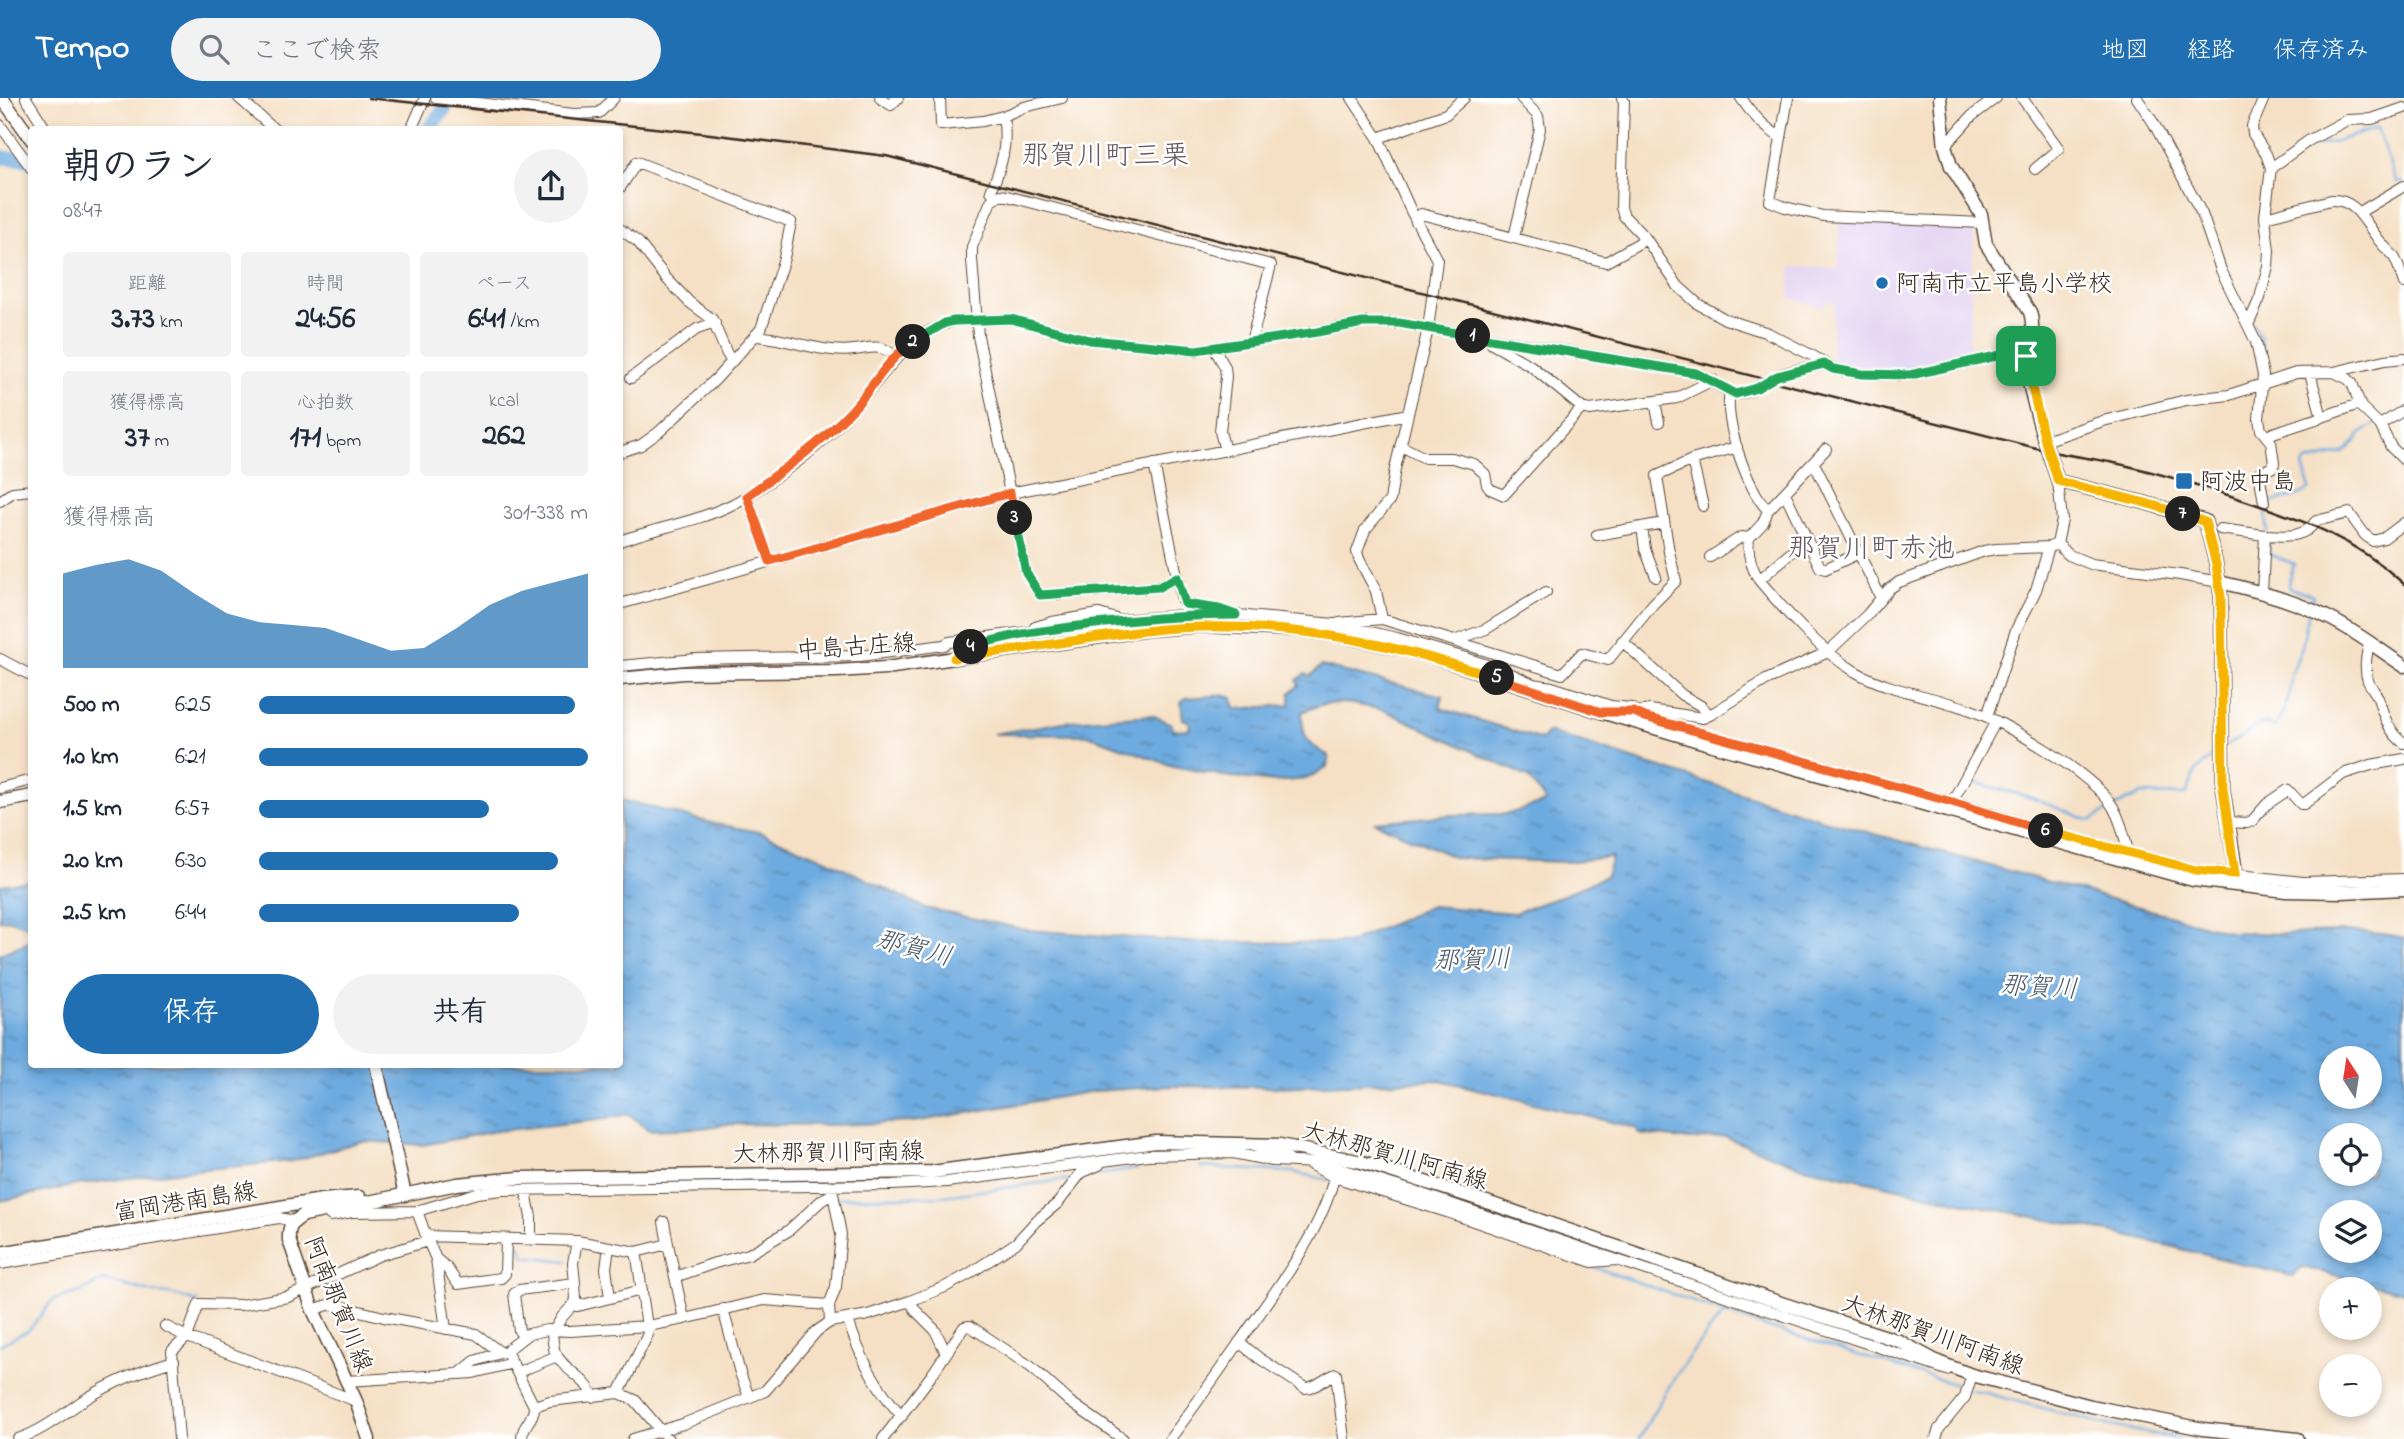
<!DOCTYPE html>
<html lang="ja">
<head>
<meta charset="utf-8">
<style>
	body { margin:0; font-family:"Indie Flower","Klee One",sans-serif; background:#f2f2f3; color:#1f2937; height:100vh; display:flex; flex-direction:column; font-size:26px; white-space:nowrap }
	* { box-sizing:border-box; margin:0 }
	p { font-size:23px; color:#747a83 }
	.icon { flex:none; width:38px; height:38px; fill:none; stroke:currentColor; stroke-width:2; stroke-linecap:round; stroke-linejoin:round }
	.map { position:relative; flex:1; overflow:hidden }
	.details { position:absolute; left:28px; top:28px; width:595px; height:942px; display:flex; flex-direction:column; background:#fff; border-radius:7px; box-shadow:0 4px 10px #0003 }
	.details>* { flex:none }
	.needle { width:46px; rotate:348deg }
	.buttons { position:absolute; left:2319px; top:948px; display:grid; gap:14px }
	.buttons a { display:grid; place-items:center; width:63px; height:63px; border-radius:50%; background:#fff; box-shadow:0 4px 10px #0003; font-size:35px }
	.pin { position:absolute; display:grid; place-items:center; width:60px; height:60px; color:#fff; margin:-30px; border-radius:14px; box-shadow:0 4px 10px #0006 }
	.km { position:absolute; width:35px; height:35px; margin:-18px; border-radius:50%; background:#222; color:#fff; font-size:19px; line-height:35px; text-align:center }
	.round { display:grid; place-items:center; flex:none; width:74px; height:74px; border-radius:37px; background:#f2f2f3 }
	.summary { display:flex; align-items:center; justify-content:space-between; height:119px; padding:0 35px }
	h1 { font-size:38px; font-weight:800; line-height:52px }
	.metrics { display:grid; grid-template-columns:repeat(3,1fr); gap:10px; height:119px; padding:7px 35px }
	.metrics div { display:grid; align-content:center; border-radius:7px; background:#f2f2f3; text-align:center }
	.metrics b { font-size:30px; font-weight:800 }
	.metrics small { font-size:19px; font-weight:400 }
	.metrics p { font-size:19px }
	.chart { height:196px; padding:14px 35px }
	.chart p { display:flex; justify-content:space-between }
	.chart svg { width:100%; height:126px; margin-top:7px; fill:#1f6fb2; opacity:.7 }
	.button { display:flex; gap:14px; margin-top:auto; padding:14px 35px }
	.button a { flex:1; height:80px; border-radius:42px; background:#1f6fb2; color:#fff; font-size:28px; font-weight:800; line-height:80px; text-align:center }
	.button a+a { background:#f2f2f3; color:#1f2937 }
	ul { padding:0 35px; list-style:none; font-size:23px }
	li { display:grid; grid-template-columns:112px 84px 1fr; align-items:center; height:52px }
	li i { height:18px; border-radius:9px; background:#1f6fb2 }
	header { display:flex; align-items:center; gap:42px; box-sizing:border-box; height:98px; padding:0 35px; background:#1f6fb2; color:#fff }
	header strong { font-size:33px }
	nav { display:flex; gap:38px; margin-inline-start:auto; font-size:24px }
	.search { width:490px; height:63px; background:#f2f2f3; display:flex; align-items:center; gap:18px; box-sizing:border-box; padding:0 24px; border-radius:38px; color:#747a83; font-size:26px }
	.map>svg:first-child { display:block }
	.built { fill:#e3d3f2 }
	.water { fill:url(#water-ripples); stroke:#546a7e; stroke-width:2; fill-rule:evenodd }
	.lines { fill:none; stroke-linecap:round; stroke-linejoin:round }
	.stream { stroke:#6daadf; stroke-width:2.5 }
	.river { stroke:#6daadf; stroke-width:14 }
	.minor-casing { stroke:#574537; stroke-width:12 }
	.major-casing { stroke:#574537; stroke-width:15 }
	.minor { stroke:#fff; stroke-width:10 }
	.major { stroke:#fff; stroke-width:12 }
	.rail { stroke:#3b2a1e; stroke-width:2.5 }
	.split-1-casing { stroke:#fff; stroke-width:14 }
	.split-2-casing { stroke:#fff; stroke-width:14 }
	.split-3-casing { stroke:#fff; stroke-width:14 }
	.split-4-casing { stroke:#fff; stroke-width:14 }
	.split-5-casing { stroke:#fff; stroke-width:14 }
	.split-6-casing { stroke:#fff; stroke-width:14 }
	.split-7-casing { stroke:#fff; stroke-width:14 }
	.split-8-casing { stroke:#fff; stroke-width:14 }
	.split-1 { stroke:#22a559; stroke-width:9 }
	.split-2 { stroke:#22a559; stroke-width:9 }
	.split-3 { stroke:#f0652b; stroke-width:9 }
	.split-4 { stroke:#22a559; stroke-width:9 }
	.split-5 { stroke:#f5b400; stroke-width:9 }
	.split-6 { stroke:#f0652b; stroke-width:9 }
	.split-7 { stroke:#f5b400; stroke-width:9 }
	.split-8 { stroke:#f5b400; stroke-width:9 }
	.poi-dot { fill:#1f6fb2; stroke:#fff; stroke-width:2.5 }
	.labels { text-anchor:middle; stroke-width:5; stroke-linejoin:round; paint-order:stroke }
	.poi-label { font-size:24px; fill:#3b2a1e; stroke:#fff; text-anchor:start }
	.street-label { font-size:24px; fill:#3b2a1e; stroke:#fff }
	.water-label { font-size:26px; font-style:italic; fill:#4f5d6b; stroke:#fff }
	.quarter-label { font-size:28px; fill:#685960; stroke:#fff }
</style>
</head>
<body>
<header>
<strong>Tempo</strong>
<div class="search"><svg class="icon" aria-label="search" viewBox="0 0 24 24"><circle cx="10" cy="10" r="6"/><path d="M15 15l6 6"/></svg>ここで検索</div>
<nav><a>地図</a><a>経路</a><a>保存済み</a></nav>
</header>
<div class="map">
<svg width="2404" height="1341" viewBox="0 0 2404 1341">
	<defs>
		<pattern id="water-ripples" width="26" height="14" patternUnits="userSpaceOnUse" patternTransform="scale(1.75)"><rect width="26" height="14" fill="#6daadf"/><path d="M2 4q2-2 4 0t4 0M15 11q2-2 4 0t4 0" fill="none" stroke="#5b8bb4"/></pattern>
	</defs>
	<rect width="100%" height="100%" fill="#fff"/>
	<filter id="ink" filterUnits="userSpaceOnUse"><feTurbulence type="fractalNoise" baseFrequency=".0143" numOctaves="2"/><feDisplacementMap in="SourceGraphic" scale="14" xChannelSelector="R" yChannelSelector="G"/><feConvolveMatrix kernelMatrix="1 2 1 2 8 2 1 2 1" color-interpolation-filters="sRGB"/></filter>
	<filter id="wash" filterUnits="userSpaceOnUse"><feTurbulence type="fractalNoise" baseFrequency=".00686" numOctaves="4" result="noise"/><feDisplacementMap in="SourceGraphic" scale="28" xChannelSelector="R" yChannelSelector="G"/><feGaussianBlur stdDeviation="1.57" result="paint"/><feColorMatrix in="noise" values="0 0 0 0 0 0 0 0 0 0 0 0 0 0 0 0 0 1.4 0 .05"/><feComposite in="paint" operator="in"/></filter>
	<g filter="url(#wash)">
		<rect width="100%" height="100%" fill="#f5e0c5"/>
		<path class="built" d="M1839 124 1974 130 1969 256 1964 257V262L1908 273 1836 266 1831 261 1834 204 1830 203 1820 209 1789 199 1792 168 1838 170Z"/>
		<path class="water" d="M1321 568 1443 598 1440 610 1542 642 1548 634 1824 722 2230 834C2248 834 2266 836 2285 836 2325 835 2364 830 2404 840V1194L2302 1169 2292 1178 2115 1135 1974 1107 1800 1068 1725 1039 1691 1042 1639 1036 1636 1030 1440 982 1274 989 1169 988 1095 993 913 1024 832 1027 727 1026 702 1030 649 1032 629 1016 598 1022 496 1033 423 1047 362 1043 293 1063 184 1073 82 1086 0 1103V856L31 843 32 966H620V701L711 725 759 734 821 759 925 810 1027 832 1189 844 1349 845 1431 808 1514 815 1559 799 1606 778 1612 759 1564 764 1456 760 1374 724 1452 717 1508 716 1546 704 1528 679 1384 612 1347 605 1323 606 1302 614C1302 640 1307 646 1329 658L1327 669 1306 681 1274 684 1224 678 1173 668 1088 637 993 636 1070 623 1152 617 1172 626 1173 632 1189 631 1190 624 1183 621 1181 604 1186 600 1226 597 1233 600 1235 611 1290 607V595L1299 587 1297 582 1305 576 1310 578ZM2331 961H2370V999H2331ZM2331 1038H2370V1076H2331ZM2331 1115H2370V1153H2331Z
			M31 783V829L7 821 0 823V787Z"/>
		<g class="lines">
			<path class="stream" d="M2304 50 2334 44 2377 30 2396 84H2402
				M2253 226 2260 239 2263 256
				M2268 403 2266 420 2268 434
				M2269 405 2299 397 2310 391 2303 368 2306 364 2343 355 2356 343 2360 336 2375 326
				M2269 448V456L2294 466 2288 487 2289 490 2313 497 2310 508
				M2226 648 2263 625 2276 629 2288 602 2292 574 2302 549 2308 516
				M1969 683 2029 699 2088 722H2092L2110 711
				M2116 708 2141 696 2186 697 2196 673 2217 655
				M1200 1069 1292 1074 1329 1082
				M1081 1079 1137 1071
				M837 1100 943 1098 1071 1081
				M509 1146 521 1148 524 1158 567 1163
				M1591 1168 1769 1230 1964 1289
				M0 1247 29 1232 53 1202 80 1194 103 1182 155 1195 170 1196 198 1204
				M1970 1291 2111 1328 2180 1341
				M1639 1341C1665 1292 1688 1256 1725 1214"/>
			<path class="river" d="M428 32 453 0
				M0 59 30 62"/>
		</g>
	</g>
	<g filter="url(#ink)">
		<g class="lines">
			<defs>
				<path id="minor" d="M26 0 45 30 43 32
					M239 0 275 32
					M436 0 574 16 599 15 614 0
					M880 0 891 7 898 0
					M940 0 941 27 983 23 1003 18
					M1352 0 1378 40 1411 113 1437 162 1428 231 1395 371 1390 402 1365 432 1357 454 1359 461 1376 493 1382 521
					M1622 0 1624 3 1621 110 1624 118 1646 141
					M1741 0C1752 17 1764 29 1781 40
					M1788 0 1770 103 1785 109 1823 118 1982 125
					M2022 0 2059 51 2035 71
					M2137 0 2153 24 2202 116 2221 172 2256 244 2263 277 2259 321 2261 332 2271 344 2274 365 2273 369 2259 375 2264 404
					M0 27 32 71
					M411 32 425 0
					M1378 40 1446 16 1464 0
					M1945 48 1972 18 1996 0
					M2271 70 2308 43 2347 22 2372 21 2404 10
					M620 90 637 64 791 124 784 160 761 231 716 281 659 334 641 347 620 354
					M995 98 991 93C1002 67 1008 47 1003 18L1024 9 1062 0
					M2360 114 2404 88
					M2265 119 2331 102C2355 101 2363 121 2376 138 2381 146 2388 152 2394 159 2399 167 2401 177 2404 185
					M1416 124 1421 116 1606 164 1646 141 1678 188 1698 206 1725 221 1768 235 1813 258 1833 271 1862 276 1910 277 2001 257 2026 258
					M620 131 638 144 667 181 689 204 712 221 727 256 731 262
					M1514 139 1540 31 1538 18 1521 0
					M2249 225 2260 200 2268 168 2269 153 2265 119 2271 70 2266 56 2253 36 2252 28 2264 0
					M756 238C788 240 821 256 854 252 871 250 882 245 895 259
					M1491 242 1492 246 1531 268 1582 310 1590 312 1677 300 1713 282
					M1251 244 1271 167 1007 98 1000 97 991 103 983 122 972 149V162L978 238 1010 395 1408 316
					M1214 250 1225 269 1226 279 1220 333 1225 353
					M2334 274 2348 281 2352 285 2361 309 2380 327 2391 349 2404 362
					M2310 275 2322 319 2359 306
					M631 280 697 231 715 225
					M1730 295C1723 321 1748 394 1768 412
					M1655 304 1659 324
					M2380 327 2404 312
					M2268 338 2273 335 2322 319
					M2045 343 2103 323 2186 302 2229 297 2296 275 2334 274 2385 262 2404 260
					M1401 348 1425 360H1452L1474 366 1485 376 1487 387 1490 391 1504 397 1582 310
					M1814 365 1881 500
					M1154 366 1182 502 1185 506 1229 515
					M1785 395 1820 469 1825 471 1857 456
					M747 398 770 463
					M0 403 13 394 32 392
					M1703 408 1692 362 1737 349
					M1642 429 1645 451 1656 479
					M2220 431 2265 437
					M1597 437 1664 425
					M1807 441 1759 482C1787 515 1819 552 1856 574 1890 593 1931 598 1968 611 2004 623 2094 677 2113 709 2121 723 2125 739 2128 754
					M620 443C656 430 696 424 731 407 754 396 777 378 798 363 823 345 846 320 866 296 893 265 911 235 954 223L1011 221 1090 242 1196 252 1317 234 1363 225H1399L1696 275C1703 278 1732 296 1735 296 1750 297 1763 285 1776 279 1791 271 1808 271 1824 266
					M2057 446 2069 457 2091 466 2180 477 2219 484
					M1710 459 1741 439 1749 440
					M1759 482C1751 469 1747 455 1749 440L1763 425 1768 412 1826 351
					M2262 495 2265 437C2285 438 2304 441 2316 423L2349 415 2365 437 2373 443 2384 440 2404 425
					M620 506 1010 395 1026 475 1040 497 1159 489 1177 479
					M1339 525 1382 521 1454 543 1486 531 1546 494
					M1035 529 1052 524 1099 516 1116 521
					M1454 543 1562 576 1582 555 1608 562 1653 506 1676 483 1669 454 1657 378 1692 362
					M1622 543 1682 597 1701 608 1710 617
					M2370 545C2366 555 2364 572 2368 583 2371 590 2377 595 2379 603 2384 619 2389 634 2404 645
					M954 560 963 552 987 544
					M0 561 32 578
					M620 568 696 561 860 558 944 547 949 544 1121 522 1183 517H1236L1334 526 1397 540 1469 561 1505 573 1533 586 1552 589 1611 608 1631 610 1645 619 1952 704 2057 736 2196 772 2303 784 2404 781
					M1636 614 1650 612 1703 620 1710 617 1766 582 1828 554 1867 517 1889 491 1899 484 1984 453 1996 451 2049 449 2057 446 2062 422 2058 383
					M1987 618 2016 532 2036 492 2049 449
					M0 690 32 682
					M1952 704 1996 623
					M2228 724 2247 725 2252 723 2267 706 2288 692 2301 706H2304L2343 676 2371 667 2404 661
					M1256 1049 1288 1060
					M1311 1067 1334 1079 1450 1115 1592 1164 1617 1162 1947 1272
					M526 1094 531 1119V1141
					M325 1113 331 1118 352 1114 417 1113 477 1095 502 1092 892 1087 947 1084 1148 1057 1233 1055 1273 1063 1319 1065 1338 1070 1416 1094 1617 1162
					M664 1124 668 1146
					M426 1138 577 1143 573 1165 575 1185
					M428 1143 436 1161 446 1231
					M577 1143 631 1153 636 1154 637 1159 648 1236 619 1295
					M609 1149 606 1170 610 1200 642 1192
					M436 1161 446 1169 458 1186 501 1180 505 1176 506 1141
					M0 1166 279 1120 293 1123
					M675 1179 715 1165 749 1156 788 1133 822 1102 833 1096
					M910 1203 916 1213 935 1232 946 1255
					M723 1211 740 1275 749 1299
					M313 1212 331 1206 384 1219 476 1236 500 1254
					M684 1221 764 1202 829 1207
					M848 1222C859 1257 877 1291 902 1318
					M830 1224 829 1207 836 1189 841 1136 832 1091
					M165 1228 187 1239 199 1206 240 1207 288 1199 380 1157 428 1143 417 1113
					M524 1238 519 1233 514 1196 519 1192 575 1185 576 1201 574 1207
					M1239 1244 1259 1260 1305 1290C1317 1290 1324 1280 1336 1276L1344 1341
					M506 1253 528 1236 547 1232 570 1233 648 1228 684 1221 668 1146 636 1154
					M518 1274 557 1258
					M459 1276 475 1263 506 1253 534 1308C535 1321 521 1328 522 1341
					M347 1283 473 1275 513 1265
					M593 1299C587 1279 563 1273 555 1254 553 1249 553 1242 552 1236L562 1219 573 1207 578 1208 610 1200
					M534 1308 550 1303 619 1295 635 1302 668 1341
					M18 1341C43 1333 63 1316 84 1302 113 1284 141 1272 174 1263
					M179 1341 172 1253 187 1239 356 1303
					M633 1341 683 1326 765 1293 817 1233 830 1224 868 1217 910 1203 945 1189 969 1176 1016 1145 1036 1123 1058 1105 1081 1075 1099 1067
					M883 1341 931 1278 964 1229 970 1228 1031 1269 1070 1304 1123 1341
					M1170 1341C1197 1305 1222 1269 1248 1232 1279 1188 1322 1132 1334 1079
					M1936 1341 1939 1331 1965 1299 1972 1277"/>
				<path id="major" d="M2 0 32 42
					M1940 0 1945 48 1951 68 1981 116 1986 146 2030 214C2037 236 2024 248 2026 268 2032 306 2045 346 2058 383L2142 404 2205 423 2216 466 2221 499 2223 690 2235 768V776L2231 779H2210
					M2219 484C2255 492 2292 502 2325 518 2353 531 2378 551 2404 568
					M620 581 683 575 837 573 886 570 1148 532 1202 528 1298 532 1336 537 1421 555 1601 614 1709 646 2193 782 2286 793 2342 794 2404 791
					M0 704 32 698
					M376 966 405 1097
					M0 1155 322 1102 359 1099
					M369 1341 356 1303 313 1212 289 1142C288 1128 292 1124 304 1117L457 1086 519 1080 932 1074 1156 1044 1280 1047 1362 1064 1472 1099 1784 1206 1899 1243 1938 1264 1972 1277 2091 1308 2159 1322 2203 1331 2298 1341"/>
			</defs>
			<use href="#minor" class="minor-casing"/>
			<use href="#major" class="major-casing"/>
			<use href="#minor" class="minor"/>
			<use href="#major" class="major"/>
			<path class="rail" d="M368 0 702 35 886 58 2048 353C2076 359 2105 362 2132 369 2169 378 2204 389 2240 401 2303 422 2354 440 2404 486"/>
		</g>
	</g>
	<g class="lines" filter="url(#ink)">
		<defs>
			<path id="split-1" d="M1473 238 1696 275 1736 296 1757 290 1777 278 1824 266 1833 271 1862 276 1910 277 2001 257 2026 258"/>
			<path id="split-2" d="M913 244 945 225 954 223 1011 221 1090 242 1196 252 1317 234 1363 225H1399L1473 238"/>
			<path id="split-3" d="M913 244C887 261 873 290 852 312 818 348 786 370 747 398L770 463 1010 395 1015 420"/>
			<path id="split-4" d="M971 549C1007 537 1034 534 1071 529 1126 522 1180 517 1236 517L1219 511 1185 506 1177 479 1159 489 1040 497 1026 475 1015 420"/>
			<path id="split-5" d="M971 549 963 552 954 560C1000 554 1046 547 1092 540 1129 535 1166 529 1203 529 1309 527 1397 547 1497 580"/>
			<path id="split-6" d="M1497 580 1601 614H1634L1645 619 1952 704 2046 733"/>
			<path id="split-7" d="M2046 733 2196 772 2235 776 2223 690 2221 499 2216 466 2205 424 2183 416"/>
			<path id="split-8" d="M2026 258V265L2045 343 2058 383 2142 404 2183 416"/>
		</defs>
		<use href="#split-1" class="split-1-casing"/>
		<use href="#split-2" class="split-2-casing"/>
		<use href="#split-3" class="split-3-casing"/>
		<use href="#split-4" class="split-4-casing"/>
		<use href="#split-5" class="split-5-casing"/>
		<use href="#split-6" class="split-6-casing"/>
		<use href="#split-7" class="split-7-casing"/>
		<use href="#split-8" class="split-8-casing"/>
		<use href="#split-1" class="split-1"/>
		<use href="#split-2" class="split-2"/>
		<use href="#split-3" class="split-3"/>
		<use href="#split-4" class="split-4"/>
		<use href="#split-5" class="split-5"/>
		<use href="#split-6" class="split-6"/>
		<use href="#split-7" class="split-7"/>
		<use href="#split-8" class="split-8"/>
	</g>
	<g class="poi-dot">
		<circle cx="1882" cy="185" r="7"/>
		<rect x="2175" y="374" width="18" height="18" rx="3.5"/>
	</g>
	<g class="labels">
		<g class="poi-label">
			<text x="1896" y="193">阿南市立平島小学校</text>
			<text x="2200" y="391">阿波中島</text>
		</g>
		<g class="street-label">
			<text transform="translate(856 548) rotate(-4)" y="8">中島古庄線</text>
			<text transform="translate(828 1054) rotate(-1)" y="8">大林那賀川阿南線</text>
			<text transform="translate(1395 1057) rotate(16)" y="8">大林那賀川阿南線</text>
			<text transform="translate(185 1103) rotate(-9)" y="8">富岡港南島線</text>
			<text transform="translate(339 1206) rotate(68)" y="8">阿南那賀川線</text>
			<text transform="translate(1933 1236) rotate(20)" y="8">大林那賀川阿南線</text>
		</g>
		<g class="water-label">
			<text transform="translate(914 849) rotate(14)" y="9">那賀川</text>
			<text transform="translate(1472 861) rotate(-2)" y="9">那賀川</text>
			<text transform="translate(2039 888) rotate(3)" y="9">那賀川</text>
		</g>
		<g class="quarter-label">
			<text x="1105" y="66">那賀川町三栗</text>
			<text x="1871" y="459">那賀川町赤池</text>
		</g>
	</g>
</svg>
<div class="buttons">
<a><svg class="needle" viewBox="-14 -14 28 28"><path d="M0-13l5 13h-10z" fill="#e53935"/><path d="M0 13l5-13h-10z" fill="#747a83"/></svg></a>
<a><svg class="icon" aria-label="locate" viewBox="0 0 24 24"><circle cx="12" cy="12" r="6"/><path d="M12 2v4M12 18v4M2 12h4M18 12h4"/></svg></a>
<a><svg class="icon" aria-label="layers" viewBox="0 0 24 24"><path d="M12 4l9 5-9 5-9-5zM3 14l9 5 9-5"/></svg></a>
<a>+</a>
<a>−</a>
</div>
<div class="pin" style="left:2026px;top:258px;background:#1e9e55"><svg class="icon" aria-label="arrive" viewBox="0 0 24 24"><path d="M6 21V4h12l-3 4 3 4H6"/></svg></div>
<b class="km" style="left:1473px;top:238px">1</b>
<b class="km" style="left:913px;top:244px">2</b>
<b class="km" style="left:1015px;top:420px">3</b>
<b class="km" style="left:971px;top:549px">4</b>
<b class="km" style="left:1497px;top:580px">5</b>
<b class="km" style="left:2046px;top:733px">6</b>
<b class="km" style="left:2183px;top:416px">7</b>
<section class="details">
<div class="summary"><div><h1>朝のラン</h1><p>08:47</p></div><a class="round"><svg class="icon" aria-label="share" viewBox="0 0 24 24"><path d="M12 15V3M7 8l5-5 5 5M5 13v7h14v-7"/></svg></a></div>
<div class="metrics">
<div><p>距離</p><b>3.73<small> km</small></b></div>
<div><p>時間</p><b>24:56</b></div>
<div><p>ペース</p><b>6:41<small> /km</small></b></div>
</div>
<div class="metrics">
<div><p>獲得標高</p><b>37<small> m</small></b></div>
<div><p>心拍数</p><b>171<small> bpm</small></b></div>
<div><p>kcal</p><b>262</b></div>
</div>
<div class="chart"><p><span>獲得標高</span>301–338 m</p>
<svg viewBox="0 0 160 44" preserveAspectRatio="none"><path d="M0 44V11L10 8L20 6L30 10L40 18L50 25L60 28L70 29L80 30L90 34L100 38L110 37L120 30L130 22L140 17L150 14L160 11V44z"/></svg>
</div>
<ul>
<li><b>500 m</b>6:25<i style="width:96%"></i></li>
<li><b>1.0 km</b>6:21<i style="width:100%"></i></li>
<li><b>1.5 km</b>6:57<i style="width:70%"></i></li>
<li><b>2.0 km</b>6:30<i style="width:91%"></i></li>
<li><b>2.5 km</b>6:44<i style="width:79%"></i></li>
</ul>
<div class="button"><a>保存</a><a>共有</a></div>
</section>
</div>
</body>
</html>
